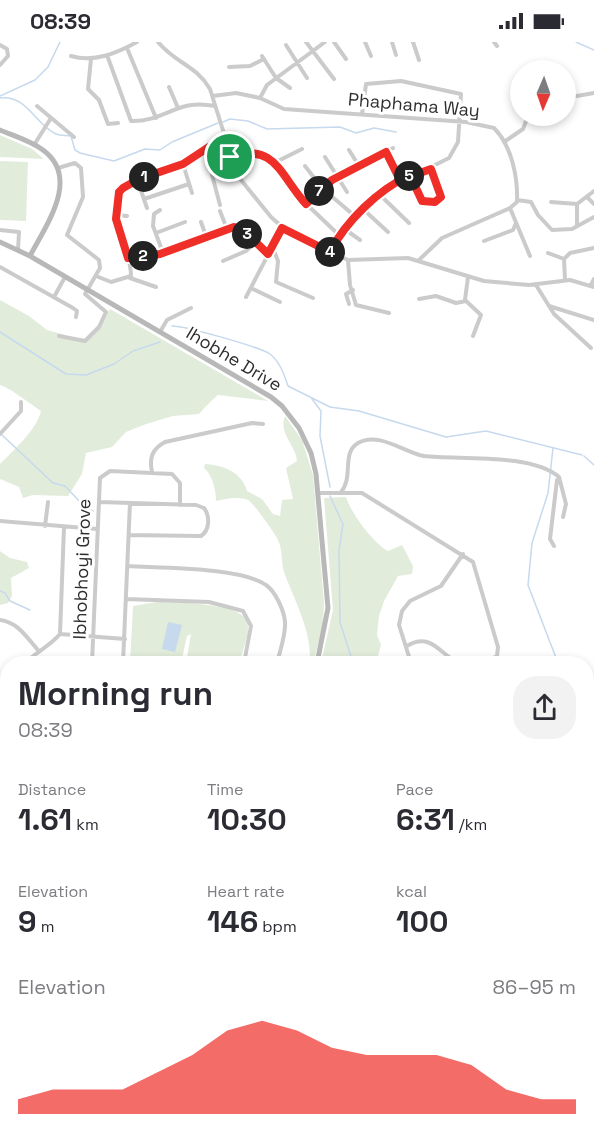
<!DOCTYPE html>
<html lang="en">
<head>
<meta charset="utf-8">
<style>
	body { margin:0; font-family:"Space Grotesk",sans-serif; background:#f2f2f3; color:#2b2b33; height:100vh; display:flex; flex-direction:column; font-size:22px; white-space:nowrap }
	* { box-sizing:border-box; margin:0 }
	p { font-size:20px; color:#7c7c81 }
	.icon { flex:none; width:33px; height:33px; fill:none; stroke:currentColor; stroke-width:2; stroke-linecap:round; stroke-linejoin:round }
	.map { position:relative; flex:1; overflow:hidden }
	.details { position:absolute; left:0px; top:614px; width:594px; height:488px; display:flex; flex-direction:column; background:#fff; border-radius:24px 24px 0 0; box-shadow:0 3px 9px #0003 }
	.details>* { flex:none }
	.needle { width:39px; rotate:182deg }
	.controls { position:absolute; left:510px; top:18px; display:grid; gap:12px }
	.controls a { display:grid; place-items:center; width:66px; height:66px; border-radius:50%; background:#fff; box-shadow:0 3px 9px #0003; font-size:30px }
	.pin { position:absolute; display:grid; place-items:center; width:51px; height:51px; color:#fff; margin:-26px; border:3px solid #fff; border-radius:50%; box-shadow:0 2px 6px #0007 }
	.km { position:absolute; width:30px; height:30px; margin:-15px; border-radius:50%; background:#222; color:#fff; font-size:16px; line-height:30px; text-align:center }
	.round { display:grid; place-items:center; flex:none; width:63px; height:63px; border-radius:24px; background:#f2f2f3 }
	.summary { display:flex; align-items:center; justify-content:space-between; height:102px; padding:0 18px }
	h1 { font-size:33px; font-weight:700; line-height:45px }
	.metrics { display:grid; grid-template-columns:repeat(3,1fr); gap:9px; height:102px; padding:6px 18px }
	.metrics div { display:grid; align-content:center }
	.metrics b { font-size:30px; font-weight:700 }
	.metrics small { font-size:16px; font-weight:400 }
	.metrics p { font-size:16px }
	.chart { height:168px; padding:12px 18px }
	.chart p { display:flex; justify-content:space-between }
	.chart svg { width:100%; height:108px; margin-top:6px; fill:#ee2e27; opacity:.7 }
	.status { display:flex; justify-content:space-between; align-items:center; height:42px; padding:0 30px; background:#fff; direction:ltr }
	.status svg { height:16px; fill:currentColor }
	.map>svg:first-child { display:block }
	.green { fill:#e2ecdb }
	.water { fill:#c6d9ed }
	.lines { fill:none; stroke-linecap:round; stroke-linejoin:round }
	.stream { stroke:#c6d9ed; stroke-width:1.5 }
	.street { stroke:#cbcbcb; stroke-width:4 }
	.secondary { stroke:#b8b8b8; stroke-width:5 }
	.route-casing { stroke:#fff; stroke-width:12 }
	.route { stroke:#ee2e27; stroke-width:8 }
	.labels { text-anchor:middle; stroke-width:6; stroke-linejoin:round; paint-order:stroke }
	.street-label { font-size:18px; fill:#2e2e2e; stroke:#fff }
</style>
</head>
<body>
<div class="status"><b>08:39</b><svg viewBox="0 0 49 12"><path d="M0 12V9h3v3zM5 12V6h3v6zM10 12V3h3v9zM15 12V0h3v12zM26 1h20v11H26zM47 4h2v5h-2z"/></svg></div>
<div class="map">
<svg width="594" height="1100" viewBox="0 0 594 1100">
	<rect width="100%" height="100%" fill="#fff"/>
	<path class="green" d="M0 93 32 107 44 117 0 115Z
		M0 119 28 120 26 179 0 178Z
		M0 258 29 274 47 288 83 298 90 294 110 267 268 359 218 353C212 358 205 365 199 372L173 374 146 382 126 390 112 405 86 411 82 432 68 454 33 453 23 456 19 445 0 437V422C14 408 37 387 41 369 32 363 7 344 0 343Z
		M285 374 302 398 313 433 324 561 323 584 313 621 310 619C311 587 295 560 284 530 281 520 283 509 278 498 276 493 253 460 248 458 238 454 226 457 216 459 216 448 212 432 204 426L205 422C223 423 242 430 247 449L262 457 273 472 280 474 282 458 293 457 286 426 297 419C296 403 278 392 285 374Z
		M346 455C351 471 373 501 388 509L402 503 413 524 412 532 398 534 384 559 379 574 377 593 381 603 378 614 380 621H321L333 568 324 456Z
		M0 509 10 516 27 520 29 526 11 536 12 554 8 561 0 563Z
		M157 560C175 560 240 561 247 579 251 590 242 610 239 621H186L191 592 187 594 181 621H130L133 564Z"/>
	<path class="water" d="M168 580 182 583 175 610 162 607Z"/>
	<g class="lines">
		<path class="stream" d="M576 0 594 8
			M0 54 35 38 48 25 60 0
			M0 56C27 52 36 84 56 92 61 94 66 93 71 94L75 108 80 111 114 119 145 107 160 108 172 100 218 81
			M223 80 230 77 248 79 267 87 340 85 356 91 374 86 396 90
			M172 284C185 284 260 305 270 312 280 320 284 332 288 344L330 365 359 369 446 395 486 389 582 413
			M0 290 66 332 86 333 114 322 133 309 160 300
			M312 357 321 369 320 394 330 445
			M2 393 53 441 65 444 83 463 93 469
			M553 406 548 451 532 501 528 543 558 621
			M584 414 594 423
			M330 454 343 482 339 508 340 580 353 621
			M0 549 5 551 10 559 30 568
			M0 722 8 723
			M586 809 594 803
			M0 826 8 831
			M159 1099V1100"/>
		<path class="street" d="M158 0C175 21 196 23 210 47L237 133 271 175 290 192 348 218 408 216 484 239 529 243 570 238 594 245
			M306 0 334 37
			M334 0 346 17
			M365 0 371 14
			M392 0 396 13
			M413 0 419 18
			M494 0 497 4
			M0 3 7 7 8 14 0 23
			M286 3 307 36
			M127 6 156 76
			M107 13 131 79C165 80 177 56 215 64
			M71 14C94 21 117 11 137 0
			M262 14 276 36 290 46
			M91 17 88 47 99 58 108 82 118 81
			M229 25 250 24 264 17
			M169 45 178 66
			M213 54 236 51 260 56 284 67 466 80 494 86C512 104 518 136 517 160L510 166 442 196 419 218
			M577 54 594 51
			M260 56 267 43 325 0
			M37 64 74 95
			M504 100 523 87 528 74
			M34 103 51 76
			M349 108 359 124
			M386 110 401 138
			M230 115 250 109 264 112 300 156 340 194
			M325 115 347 150
			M274 121 302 107
			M305 124 322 146 357 176
			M58 126 75 121 81 126 83 155 67 193 99 218 100 226 85 252 106 270 99 285 85 299 59 294
			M410 134 422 159 435 160 440 157V147L431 127
			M137 137 147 166
			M192 151 183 122 224 95
			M379 152 409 181
			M587 155 594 162
			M144 157 189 142
			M517 158 531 160 538 173 552 188 572 187 594 175
			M551 160 577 162 594 149
			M306 162 332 138 393 106
			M577 162V183
			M220 163 212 133 221 129 236 133
			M510 166 530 214
			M160 168 154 172 153 184 163 211
			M364 168 388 190
			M220 169 227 187
			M117 173 127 174
			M201 180 206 194
			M0 188 19 190 18 208
			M346 188 360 198
			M156 191 185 180
			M484 199 513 188 516 181
			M273 206 278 219 276 240 313 256
			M330 210 340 194 383 149 449 116 458 100 461 52 401 39 366 42 362 72
			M548 211 564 217
			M128 216 160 212 234 185 243 188 268 211
			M564 217 570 211 594 206
			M564 217 565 238
			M348 218 350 243 356 263 389 271
			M223 219 246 209 256 200
			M0 225 73 266 77 269 76 275
			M96 234 111 240 131 234C131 215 121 198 117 179 107 137 153 132 183 122
			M468 235 465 258 481 273 473 294
			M130 236 156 245
			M536 243 554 272 591 306
			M591 243 594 237
			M251 246 280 260
			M54 255 65 235
			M246 255 282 186
			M419 257 436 254 456 261 466 259
			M349 262 346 252 353 248
			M549 264 594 278
			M160 290 167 278 191 266
			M0 392 21 369V360
			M152 430C149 416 152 407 165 400L252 381 263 382
			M341 450C354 435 341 411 358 401 379 389 405 411 424 414 460 418 531 411 559 435L566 462 563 475
			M319 451H362L473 520 498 605 497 614 485 621
			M99 460 196 463 204 466C210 474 210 488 201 494L129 493
			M0 479 97 487
			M45 484 48 460
			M554 504 550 497 557 438
			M128 524C160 526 241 525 266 543 275 549 284 568 285 580 286 593 280 608 277 621
			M126 557 209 560 243 569 251 584 244 621
			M0 578C18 580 27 596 38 608
			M60 592 64 485
			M407 604C431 590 439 611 458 621
			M25 621C36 610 50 604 60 592L125 597
			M92 621 100 436 110 429 172 432 180 441V463
			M123 621 130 461
			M411 621 399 583 402 569 410 559 441 544 463 512
			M0 643 8 637
			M586 669 594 667
			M0 783 8 769
			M0 809 8 813
			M586 839 594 841
			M594 859V876
			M0 866 8 875
			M0 945 8 939
			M586 998 594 994
			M0 1003 8 1002
			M0 1023 8 1022
			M39 1094V1100
			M166 1094 177 1096 181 1100
			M321 1094 323 1100
			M501 1094 507 1100
			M0 1096 8 1093
			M131 1100 133 1094
			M524 1100 527 1094"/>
		<path class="secondary" d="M0 88C14 94 31 99 43 108 81 136 46 183 30 214
			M0 200 30 214 271 355 282 364 299 386 311 411 316 432 328 566 317 621
			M0 900 8 893
			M586 1019 594 1031"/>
	</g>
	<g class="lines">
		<defs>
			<path id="route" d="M230 115 224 95 183 122 139 137 123 146 119 150 116 177 128 216 160 212 234 185 243 188 268 212 282 186 330 210C346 179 378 148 410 133L422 159 435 160 441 155 431 127 400 138 386 110 332 138 306 162C280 134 276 100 230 115"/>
		</defs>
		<use href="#route" class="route-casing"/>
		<use href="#route" class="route"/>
	</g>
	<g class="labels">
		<g class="street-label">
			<text transform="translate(414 63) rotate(5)" y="6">Phaphama Way</text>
			<text transform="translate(234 317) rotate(31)" y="6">Ihobhe Drive</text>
			<text transform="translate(82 527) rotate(-88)" y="6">Ibhobhoyi Grove</text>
		</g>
	</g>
</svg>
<div class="controls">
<a><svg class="needle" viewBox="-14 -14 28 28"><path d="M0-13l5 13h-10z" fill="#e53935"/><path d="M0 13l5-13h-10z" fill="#7c7c81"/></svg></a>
</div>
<div class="pin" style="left:230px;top:115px;background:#1e9e55"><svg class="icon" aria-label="arrive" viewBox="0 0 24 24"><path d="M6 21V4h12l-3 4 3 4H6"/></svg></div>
<b class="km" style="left:144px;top:135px">1</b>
<b class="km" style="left:143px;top:214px">2</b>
<b class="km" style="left:247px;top:192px">3</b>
<b class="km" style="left:330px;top:210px">4</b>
<b class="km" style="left:409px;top:134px">5</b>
<b class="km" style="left:319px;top:149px">7</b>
<section class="details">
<div class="summary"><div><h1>Morning run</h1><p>08:39</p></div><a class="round"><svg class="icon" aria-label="share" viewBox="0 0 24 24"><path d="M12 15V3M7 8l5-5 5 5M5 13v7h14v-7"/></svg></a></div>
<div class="metrics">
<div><p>Distance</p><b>1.61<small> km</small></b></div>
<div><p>Time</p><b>10:30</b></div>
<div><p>Pace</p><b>6:31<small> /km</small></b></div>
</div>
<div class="metrics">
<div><p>Elevation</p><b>9<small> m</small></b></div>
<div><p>Heart rate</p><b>146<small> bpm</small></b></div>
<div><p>kcal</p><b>100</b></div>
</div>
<div class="chart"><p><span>Elevation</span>86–95 m</p>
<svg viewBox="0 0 160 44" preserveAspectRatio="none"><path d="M0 44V38L10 34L20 34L30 34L40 27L50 20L60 10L70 6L80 10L90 17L100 20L110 20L120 20L130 24L140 34L150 38L160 38V44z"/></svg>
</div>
</section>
</div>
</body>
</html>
